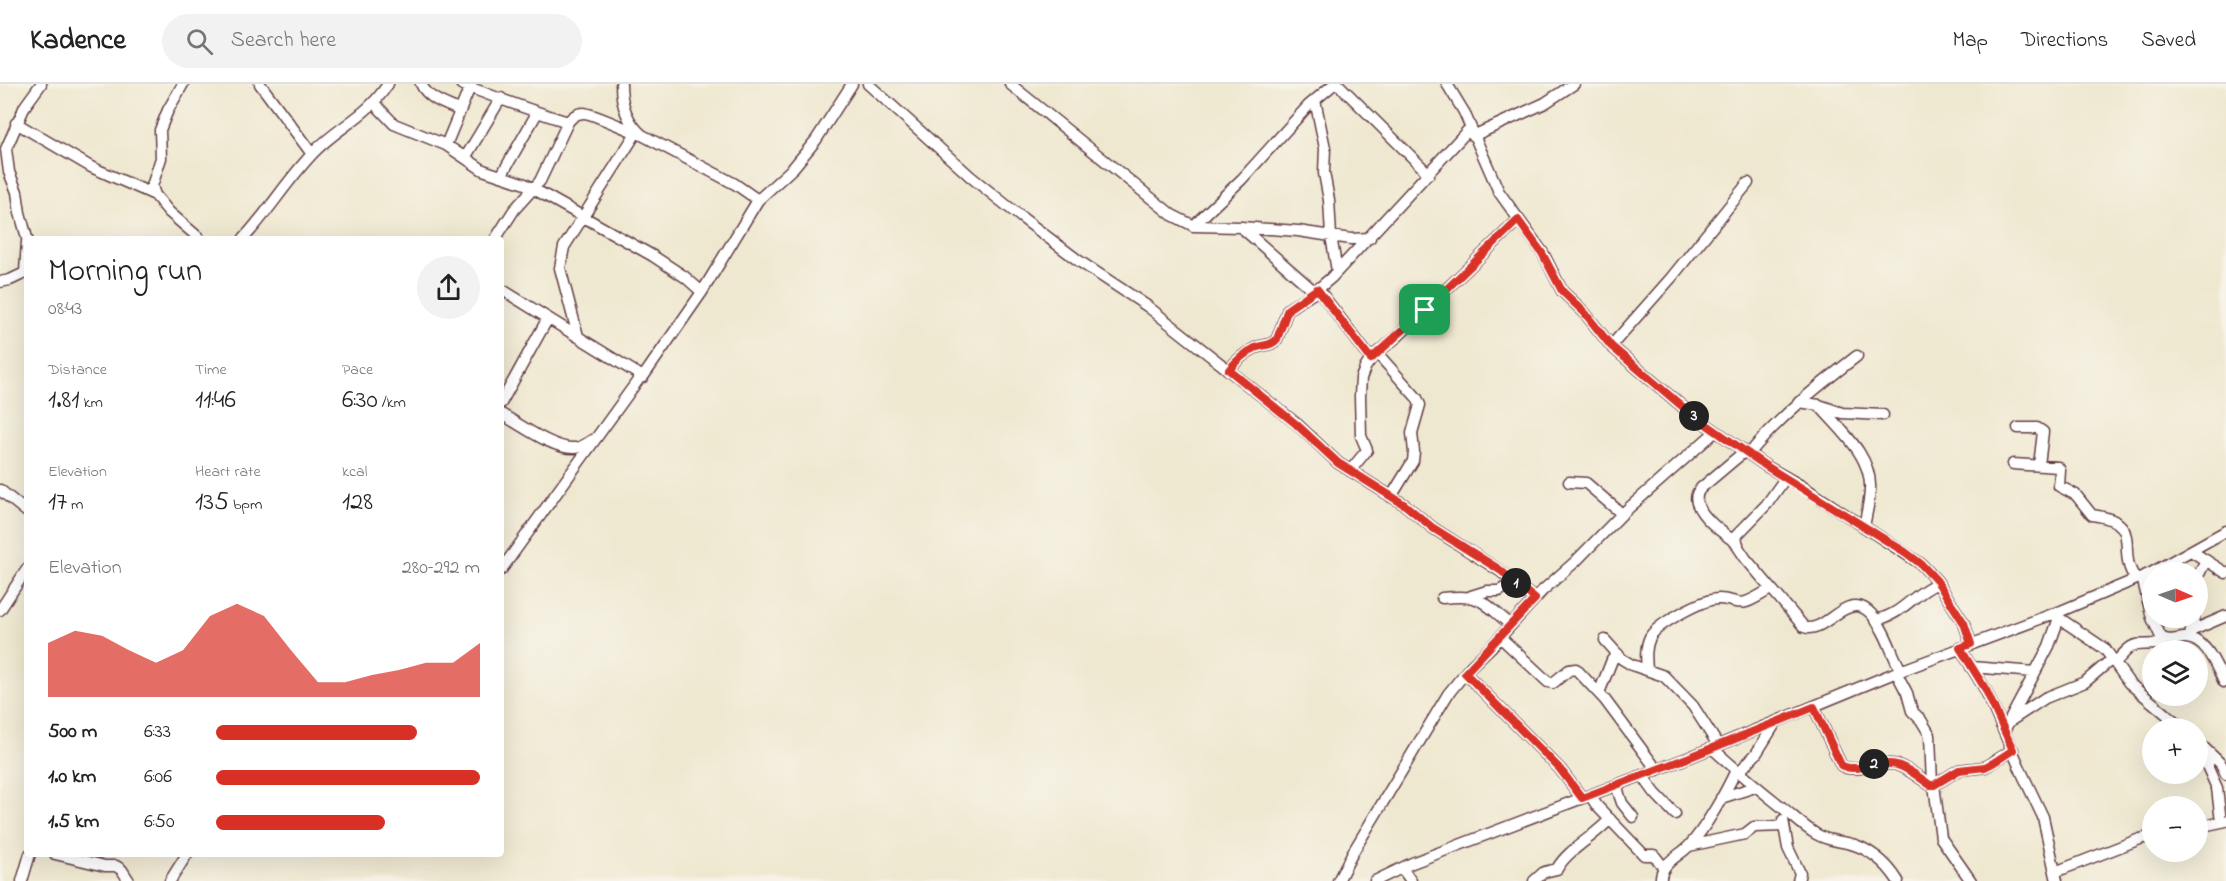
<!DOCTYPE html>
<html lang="en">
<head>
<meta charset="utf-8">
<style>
	body { margin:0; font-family:"Indie Flower",sans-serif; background:#f2f2f2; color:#222; height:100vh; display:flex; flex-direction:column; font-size:22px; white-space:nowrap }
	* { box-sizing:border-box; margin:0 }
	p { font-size:20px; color:#767676 }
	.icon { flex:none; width:33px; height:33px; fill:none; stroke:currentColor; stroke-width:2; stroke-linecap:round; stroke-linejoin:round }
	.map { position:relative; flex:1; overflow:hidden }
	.panel { position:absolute; left:24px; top:152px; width:480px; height:621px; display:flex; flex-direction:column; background:#fff; border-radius:6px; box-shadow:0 6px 24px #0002 }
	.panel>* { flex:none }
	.needle { width:39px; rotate:92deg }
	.fabs { position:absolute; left:2142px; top:478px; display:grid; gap:12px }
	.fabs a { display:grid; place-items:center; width:66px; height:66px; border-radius:50%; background:#fff; box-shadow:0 6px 24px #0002; font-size:30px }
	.pin { position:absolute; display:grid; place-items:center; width:51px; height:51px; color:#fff; margin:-26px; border-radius:12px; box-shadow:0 3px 9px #0006 }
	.km { position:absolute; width:30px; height:30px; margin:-15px; border-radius:50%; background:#222; color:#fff; font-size:16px; line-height:30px; text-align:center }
	.round { display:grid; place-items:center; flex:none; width:63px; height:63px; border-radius:32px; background:#f2f2f2 }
	.headline { display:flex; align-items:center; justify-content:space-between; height:102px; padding:0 24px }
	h1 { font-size:33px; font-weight:600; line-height:45px }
	.figures { display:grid; grid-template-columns:repeat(3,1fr); gap:9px; height:102px; padding:6px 24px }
	.figures div { display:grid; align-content:center }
	.figures b { font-size:26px; font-weight:600 }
	.figures small { font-size:16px; font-weight:400 }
	.figures p { font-size:16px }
	.chart { height:168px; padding:12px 24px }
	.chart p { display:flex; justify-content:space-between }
	.chart svg { width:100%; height:108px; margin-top:6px; fill:#d93025; opacity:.7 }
	ul { padding:0 24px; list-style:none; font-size:20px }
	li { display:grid; grid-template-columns:96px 72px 1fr; align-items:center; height:45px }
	li i { height:15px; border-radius:8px; background:#d93025 }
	header { display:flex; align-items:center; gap:36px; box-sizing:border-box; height:84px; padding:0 30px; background:#fff; border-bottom:2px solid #e0e0e0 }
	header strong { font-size:28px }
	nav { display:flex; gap:33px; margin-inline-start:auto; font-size:21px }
	.search { width:420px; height:54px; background:#f2f2f2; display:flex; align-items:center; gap:15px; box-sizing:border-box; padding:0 21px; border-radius:33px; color:#767676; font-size:22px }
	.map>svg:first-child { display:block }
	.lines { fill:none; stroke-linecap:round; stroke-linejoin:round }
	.minor-casing { stroke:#633d44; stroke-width:13 }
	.minor { stroke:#fff; stroke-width:10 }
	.route-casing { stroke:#fff; stroke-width:12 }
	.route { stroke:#d93025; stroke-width:8 }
</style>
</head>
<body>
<header>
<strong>Kadence</strong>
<div class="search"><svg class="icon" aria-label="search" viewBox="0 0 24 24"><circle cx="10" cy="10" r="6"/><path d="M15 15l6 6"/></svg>Search here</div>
<nav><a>Map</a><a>Directions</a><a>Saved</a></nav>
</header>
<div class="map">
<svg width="2226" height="797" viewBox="0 0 2226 797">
	<rect width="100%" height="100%" fill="#f7f3e8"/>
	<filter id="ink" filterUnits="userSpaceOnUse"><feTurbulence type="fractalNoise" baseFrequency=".0167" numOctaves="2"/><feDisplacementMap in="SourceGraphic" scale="12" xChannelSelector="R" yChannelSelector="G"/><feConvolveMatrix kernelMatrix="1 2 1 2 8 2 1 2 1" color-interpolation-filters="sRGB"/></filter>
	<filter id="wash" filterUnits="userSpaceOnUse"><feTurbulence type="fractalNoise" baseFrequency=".008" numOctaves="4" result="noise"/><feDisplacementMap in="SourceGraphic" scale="24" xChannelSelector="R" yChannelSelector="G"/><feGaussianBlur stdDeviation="1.35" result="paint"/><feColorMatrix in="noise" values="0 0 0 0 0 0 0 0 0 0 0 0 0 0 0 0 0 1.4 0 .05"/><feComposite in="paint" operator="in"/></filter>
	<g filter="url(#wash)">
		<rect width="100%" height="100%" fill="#efe8d0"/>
	</g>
	<g filter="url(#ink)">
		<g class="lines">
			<defs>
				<path id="minor" d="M183 0 168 26 160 46 161 74 152 102 155 111 169 128 199 154
					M260 0 312 70
					M421 0C428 15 445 20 459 26
					M461 0C497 14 532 27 568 38
					M621 0C621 19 627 38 642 51L735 100 758 116
					M868 0 971 93 1021 133 1079 177 1147 222 1297 340 1338 379 1405 421 1433 444 1500 487 1535 515
					M1010 0 1172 131 1194 142 1241 143 1298 147 1351 155 1370 154
					M1338 0 1429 90
					M1447 0 1464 28 1499 108 1543 169 1562 207 1584 228 1611 262 1690 329 1766 382 1805 404 1921 480 1937 497 1947 513 1964 539 1971 560
					M1315 16 1325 64 1324 89 1329 116 1331 152 1337 187
					M374 19 394 40 446 61 483 86 525 100 653 172 685 193 702 208
					M16 39 91 83 155 111
					M1473 52 1545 19 1574 0
					M446 61 470 3
					M465 74 501 14
					M501 92 537 29
					M1193 142 1242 95 1308 22 1334 0
					M1241 143 1315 208
					M27 154 20 129 17 108 9 88 6 65 25 22 41 0
					M244 154C269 127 288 95 314 68 340 41 366 34 388 0
					M496 154 514 126 540 97 568 38C572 33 576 29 584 29 592 29 630 47 642 51
					M25 188 27 157
					M0 198 10 196 27 188
					M501 205 643 293 702 208 758 116 793 84 816 56 852 0
					M1318 205 1371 275
					M578 252 560 184 564 163 636 49
					M1611 262 1671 194 1748 99
					M1377 269 1417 314 1420 321 1412 349 1414 368 1413 377 1391 413
					M1229 286C1235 278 1245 269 1255 264 1263 260 1271 263 1277 255L1288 225 1312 210 1331 194 1470 44
					M1799 318 1819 321 1842 329 1883 331
					M501 319 548 234
					M1819 321C1839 345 1872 371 1870 405 1870 417 1866 431 1864 443
					M501 330C520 340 554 366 575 364 581 364 587 359 592 356
					M2018 344H2037L2043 348 2039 381
					M1749 370C1780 332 1818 302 1857 272
					M2013 380 2058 383 2060 386 2059 402 2076 411 2092 431C2147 438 2114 467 2136 495
					M1350 387 1367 366 1361 352 1360 312 1361 294 1365 284 1373 272 1397 253 1518 136
					M1786 393 1767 420 1736 452 1738 463 1746 475 1804 543C1829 552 1852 491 1881 544 1889 557 1893 573 1901 586
					M1569 398 1586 399 1622 430
					M0 406 27 428
					M1738 460C1724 450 1683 422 1701 404L1745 367
					M2191 467 2226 489
					M501 486 641 292
					M2198 492 2206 476
					M2142 493 2152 534 2161 553C2169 558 2175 555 2184 554 2206 553 2216 582 2224 598
					M1471 512 1487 507H1499L1515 498
					M1442 514C1483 510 1480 516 1511 541
					M0 526 27 485
					M2053 530 2105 565 2129 599 2184 645
					M1875 536C1903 531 1913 509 1938 499
					M2191 547 2226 532
					M2190 551 2194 534
					M1500 553 1548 598 1553 599 1569 586 1576 585 1605 616 1657 686
					M1605 556 1622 575 1632 581 1664 592 1693 622 1718 661
					M1960 564 1986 607 2023 691 2043 733 2057 797
					M2115 579C2136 555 2132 562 2161 560L2165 556
					M1971 583 2035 588
					M1647 585C1646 574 1645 564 1650 553 1657 540 1703 515 1718 515 1728 514 1737 521 1746 518 1755 515 1763 509 1771 505
					M1896 588 1907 609 1912 627 1921 636 1930 651 1932 701
					M1465 589 1560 685 1582 714
					M1599 609 1612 576 1618 570
					M1814 623 1841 681C1854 691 1879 676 1897 681 1909 685 1920 694 1930 701H1934L1959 686 1985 683 2013 666
					M2010 637 2045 614 2085 598 2112 575
					M2004 647 2049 562 2059 534
					M2198 658 2221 680 2226 690
					M1712 664C1735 685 1759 705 1783 724 1794 733 1804 743 1816 750 1826 756 1836 757 1847 759 1868 763 1887 779 1898 797
					M2208 668V684L2217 704 2221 738
					M1739 688 1756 670 1776 638
					M1642 691 1655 709 1675 730
					M1616 701 1622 719 1633 733
					M1934 701 1941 754 1971 797
					M1590 711 1597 722 1644 771H1654L1664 784
					M1721 714 1755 703
					M1783 736 1788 764 1800 789 1798 797
					M2198 743 2226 737
					M1689 762 1745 750 1754 743 1784 742
					M55 770 105 782H116L122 786 129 797
					M1402 784 1411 797
					M2055 788 2140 755 2152 752
					M22 797 30 770
					M170 797 187 770
					M1338 797 1353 768 1448 610 1470 583 1491 563 1542 507 1576 477 1622 430 1716 347
					M1375 797 1412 779 1690 673 1892 590 2061 527 2151 489 2226 447
					M1534 797 1544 788 1557 785C1567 766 1594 753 1610 735
					M1661 797C1659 780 1678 773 1689 762 1705 745 1726 708 1736 686"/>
			</defs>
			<use href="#minor" class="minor-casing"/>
			<use href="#minor" class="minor"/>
		</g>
	</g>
	<g class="lines" filter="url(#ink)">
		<defs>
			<path id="route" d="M1518 136 1542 169 1562 207 1584 228 1611 262 1690 329 1766 382 1905 468 1921 480 1937 497 1947 513 1964 539 1971 560 1960 564 1986 606 2013 666 1993 679 1985 683 1959 686 1934 701H1930C1920 694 1910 685 1897 681 1879 676 1854 690 1841 681L1814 623 1690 673 1582 714 1560 685 1465 589 1535 515 1500 486 1433 444 1405 421 1338 379 1296 340 1229 286C1235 278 1245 269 1255 264 1263 260 1271 263 1277 255L1288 225 1317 205 1371 275 1425 226Z"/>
		</defs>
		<use href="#route" class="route-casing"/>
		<use href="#route" class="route"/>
	</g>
</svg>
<div class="fabs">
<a><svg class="needle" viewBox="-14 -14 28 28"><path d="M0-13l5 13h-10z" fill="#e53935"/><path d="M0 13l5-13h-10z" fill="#767676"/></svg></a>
<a><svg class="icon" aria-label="layers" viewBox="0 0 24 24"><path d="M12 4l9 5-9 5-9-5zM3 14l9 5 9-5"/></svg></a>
<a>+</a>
<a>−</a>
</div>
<div class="pin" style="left:1425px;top:226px;background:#1e9e55"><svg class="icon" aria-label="arrive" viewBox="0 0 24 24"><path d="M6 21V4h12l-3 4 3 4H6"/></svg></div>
<b class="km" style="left:1516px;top:499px">1</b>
<b class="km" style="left:1874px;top:680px">2</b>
<b class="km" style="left:1694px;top:332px">3</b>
<section class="panel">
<div class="headline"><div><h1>Morning run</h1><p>08:43</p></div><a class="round"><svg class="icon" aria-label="share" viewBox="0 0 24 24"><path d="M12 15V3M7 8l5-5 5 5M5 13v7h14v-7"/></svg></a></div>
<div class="figures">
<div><p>Distance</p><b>1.81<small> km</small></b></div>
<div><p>Time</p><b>11:46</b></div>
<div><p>Pace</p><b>6:30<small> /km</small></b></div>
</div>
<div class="figures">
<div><p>Elevation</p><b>17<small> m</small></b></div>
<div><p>Heart rate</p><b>135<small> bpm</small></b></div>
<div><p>kcal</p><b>128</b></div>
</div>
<div class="chart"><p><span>Elevation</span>280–292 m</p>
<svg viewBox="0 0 160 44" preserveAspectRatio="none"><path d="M0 44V22L10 17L20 19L30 25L40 30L50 25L60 11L70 6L80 11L90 25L100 38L110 38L120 35L130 33L140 30L150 30L160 22V44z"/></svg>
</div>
<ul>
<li><b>500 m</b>6:33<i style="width:76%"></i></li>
<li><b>1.0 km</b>6:06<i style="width:100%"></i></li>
<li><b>1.5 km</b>6:50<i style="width:64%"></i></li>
</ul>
</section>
</div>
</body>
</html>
